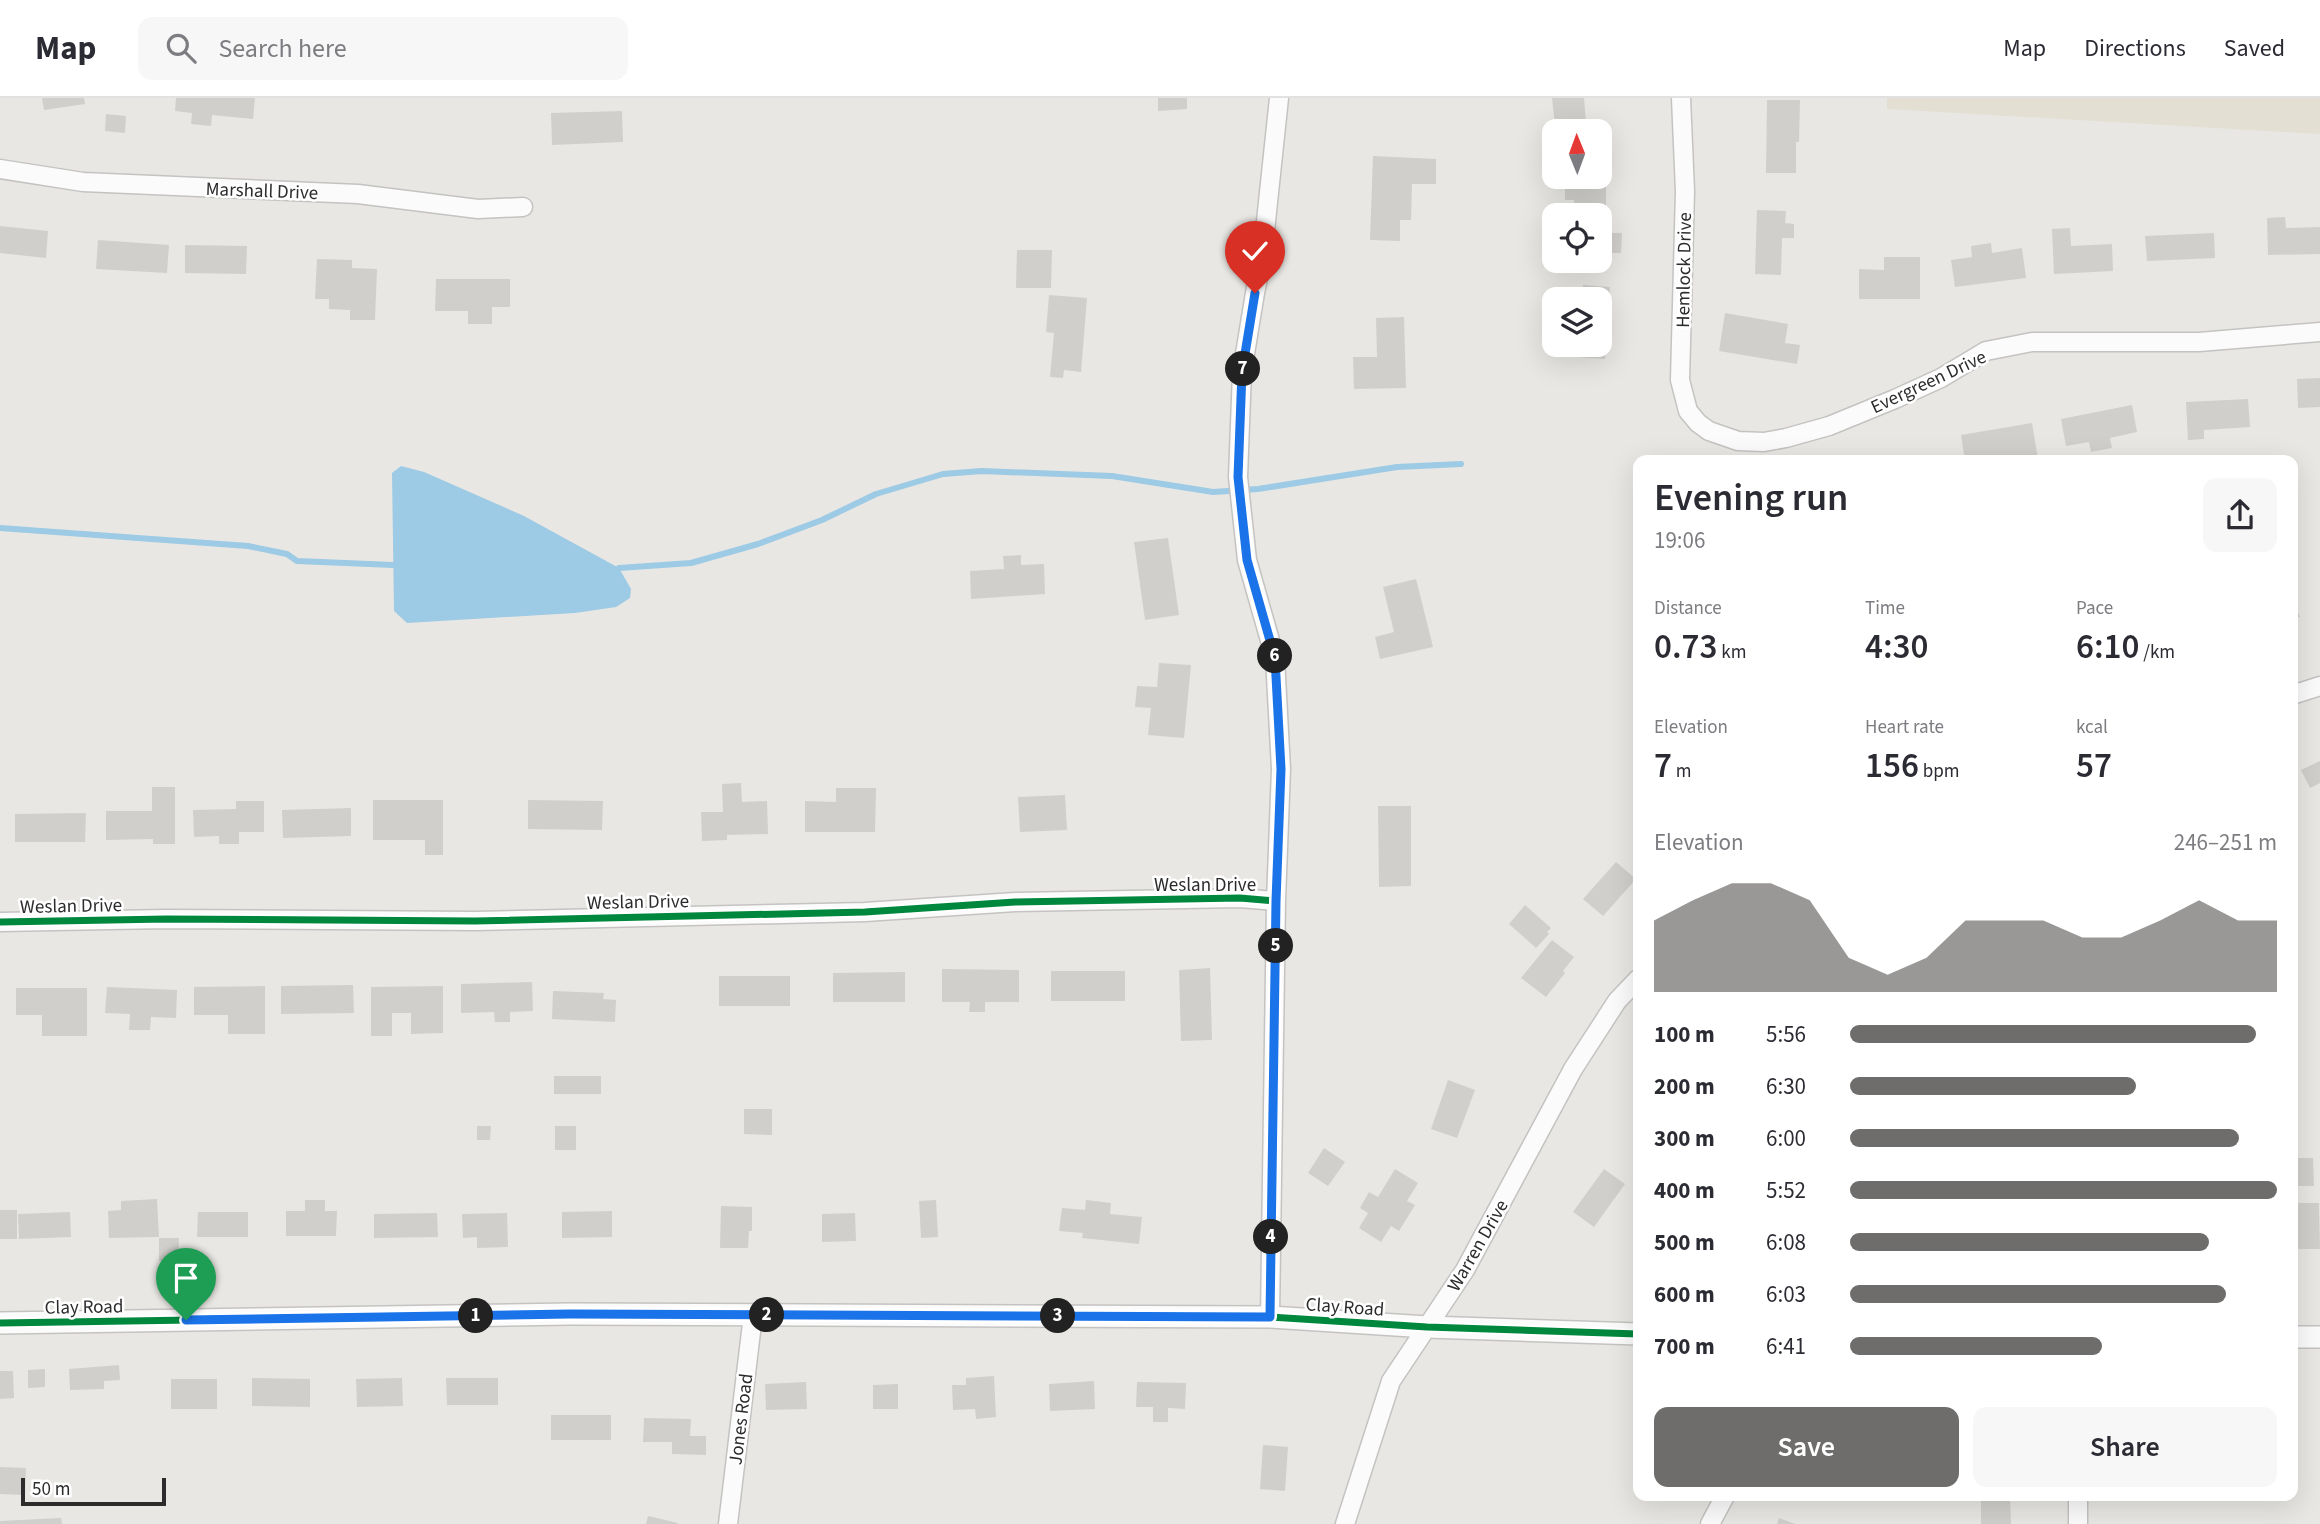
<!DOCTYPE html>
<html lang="en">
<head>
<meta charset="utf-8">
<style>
	body { margin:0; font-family:"Source Sans 3",sans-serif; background:#f7f7f7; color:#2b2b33; height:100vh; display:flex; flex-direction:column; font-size:26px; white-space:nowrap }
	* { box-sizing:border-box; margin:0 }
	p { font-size:23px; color:#7c7c81 }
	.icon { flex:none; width:38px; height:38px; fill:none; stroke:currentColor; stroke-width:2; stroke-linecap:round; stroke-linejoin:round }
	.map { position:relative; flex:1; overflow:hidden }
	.sheet { position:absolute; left:1633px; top:357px; width:665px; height:1046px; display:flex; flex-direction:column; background:#fff; border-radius:14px; box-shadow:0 7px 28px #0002 }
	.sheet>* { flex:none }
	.needle { width:46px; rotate:359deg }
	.buttons { position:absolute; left:1542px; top:21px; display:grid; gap:14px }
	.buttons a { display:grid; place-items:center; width:70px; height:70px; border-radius:14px; background:#fff; box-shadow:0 7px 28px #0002; font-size:35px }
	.scale { position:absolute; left:21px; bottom:18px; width:145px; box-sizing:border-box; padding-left:7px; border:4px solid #2c2c2c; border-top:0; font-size:19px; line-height:24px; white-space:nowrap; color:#2c2c2c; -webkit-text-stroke:5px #fff; paint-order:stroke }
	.pin { position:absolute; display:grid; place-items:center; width:60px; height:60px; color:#fff; margin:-72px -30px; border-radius:50% 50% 50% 0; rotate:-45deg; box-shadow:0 0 7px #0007 }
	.pin .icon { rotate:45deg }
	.km { position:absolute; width:35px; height:35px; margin:-18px; border-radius:50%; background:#222; color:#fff; font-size:19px; line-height:35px; text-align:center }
	.round { display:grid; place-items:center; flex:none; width:74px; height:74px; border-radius:14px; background:#f7f7f7 }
	.head { display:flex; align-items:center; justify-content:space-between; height:119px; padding:0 21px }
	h1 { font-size:38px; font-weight:600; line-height:52px }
	.figures { display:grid; grid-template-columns:repeat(3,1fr); gap:10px; height:119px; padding:7px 21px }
	.figures div { display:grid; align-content:center }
	.figures b { font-size:35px; font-weight:600 }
	.figures small { font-size:19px; font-weight:400 }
	.figures p { font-size:19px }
	.chart { height:196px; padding:14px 21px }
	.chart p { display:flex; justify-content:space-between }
	.chart svg { width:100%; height:126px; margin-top:7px; fill:#6e6d6c; opacity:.7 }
	.primary-button { display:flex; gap:14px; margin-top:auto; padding:14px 21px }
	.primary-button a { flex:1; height:80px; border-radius:14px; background:#6e6d6c; color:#fff; font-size:28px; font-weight:600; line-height:80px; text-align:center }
	.primary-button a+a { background:#f7f7f7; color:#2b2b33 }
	ul { padding:0 21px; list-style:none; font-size:23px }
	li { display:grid; grid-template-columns:112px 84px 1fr; align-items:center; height:52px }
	li i { height:18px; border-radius:9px; background:#6e6d6c }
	header { display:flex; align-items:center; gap:42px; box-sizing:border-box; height:98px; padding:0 35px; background:#fff; border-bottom:2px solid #e1e1e2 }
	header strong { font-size:33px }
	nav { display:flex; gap:38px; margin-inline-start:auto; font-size:24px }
	.search { width:490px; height:63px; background:#f7f7f7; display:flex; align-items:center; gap:18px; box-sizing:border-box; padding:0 24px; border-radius:14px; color:#7c7c81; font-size:26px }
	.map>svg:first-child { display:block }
	.education { fill:#e3dfd2 }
	.water { fill:#9dcae4 }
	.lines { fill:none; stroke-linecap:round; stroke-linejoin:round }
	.stream { stroke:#9dcae4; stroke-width:6 }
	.building { fill:#d1cfcc }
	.minor-casing { stroke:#c4c3c2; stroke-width:21 }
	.tertiary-casing { stroke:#c4c3c2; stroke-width:24 }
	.minor { stroke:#fcfbfb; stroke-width:18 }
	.tertiary { stroke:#fcfbfb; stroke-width:21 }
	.cycleway-casing { stroke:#fff; stroke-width:11 }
	.cycleway { stroke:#00873e; stroke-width:7 }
	.route-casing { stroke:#fff; stroke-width:14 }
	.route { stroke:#1a73e8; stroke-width:9 }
	.labels { text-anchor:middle; stroke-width:5; stroke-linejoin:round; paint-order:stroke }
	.street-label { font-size:19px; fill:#2c2c2c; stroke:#fff }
</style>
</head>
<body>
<header>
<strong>Map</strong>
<div class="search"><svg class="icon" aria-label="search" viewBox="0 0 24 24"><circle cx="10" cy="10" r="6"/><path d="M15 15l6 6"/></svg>Search here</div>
<nav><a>Map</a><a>Directions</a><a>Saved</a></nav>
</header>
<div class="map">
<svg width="2320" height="1426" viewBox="0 0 2320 1426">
	<rect width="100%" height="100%" fill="#e9e7e3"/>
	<path class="education" d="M1887 0H2320V36L1887 11Z"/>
	<path class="water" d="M401 368 424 374 524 418 619 470 631 491 630 500 616 509 575 515 407 525 394 513 392 375Z"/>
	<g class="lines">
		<path class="stream" d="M0 430 248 448 287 456 297 463 393 467
			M619 470 691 465 758 446 822 422 876 396 943 376 982 373 1112 378 1213 394 1258 391 1397 369 1461 366"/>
	</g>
	<path class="building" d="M42 0H84L85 6 44 12Z
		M176 0H255L253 21 212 17 211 28 191 26 192 15 175 13Z
		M1158 0H1187V11L1158 13Z
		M1552 0H1584L1586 24 1555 27Z
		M1767 2H1800L1799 44H1796V75H1766Z
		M622 13 623 44 552 47 551 15Z
		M106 16 126 18 125 35 105 33Z
		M1373 58 1436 61V86H1412L1411 122H1400V143L1370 142Z
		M1565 79H1606V135H1622L1621 155H1600V117H1574V102H1565Z
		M1757 112 1786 113 1785 125 1794 126V140H1782L1781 177 1755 176Z
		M2285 119 2286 130 2320 129V156L2268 157 2267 120Z
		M0 128 48 133 46 160 0 155Z
		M2070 130 2071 148 2112 146 2113 173 2054 176 2052 131Z
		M2214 135 2215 160 2147 163 2145 138Z
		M98 142 169 147 167 175 96 171Z
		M1991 145 1992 155 2022 150 2026 180 1955 189 1951 162 1972 159 1971 148Z
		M185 147 247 148 246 176 185 175Z
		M1017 152H1052L1051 190H1016Z
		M1884 159H1920V201H1859V171L1884 172Z
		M317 161 352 162V170L377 171 375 222H350V212L329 211V201H315Z
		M436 181H510V209H492V226H468V213H435Z
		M1583 187 1610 189 1605 261 1577 259 1578 247H1600V201H1582Z
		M1049 197 1087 200 1081 274 1064 272 1063 280 1050 279 1054 235 1046 234Z
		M1725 215 1788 226 1785 245 1800 247 1797 266 1719 253Z
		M1404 219 1406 290 1354 291 1353 259H1377L1376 220Z
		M2320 280V309L2298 310 2297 281Z
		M2248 301 2250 329 2204 332V341L2188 342 2186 304Z
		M2132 307 2137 334 2110 340 2112 350 2091 354 2089 344 2066 348 2061 321Z
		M2032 325 2038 361 1965 362 1961 337Z
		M1168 440 1179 517 1145 522 1134 444Z
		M1021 457V467L1044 466 1045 496 971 501 970 473 1004 471 1003 458Z
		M1416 481 1433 549 1380 561 1375 539 1394 534 1383 489Z
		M2292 500 2300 519 2292 521Z
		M1159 565 1191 567 1184 640 1148 637 1151 610 1135 609 1137 588 1157 589Z
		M2320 663V685L2310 690 2301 672Z
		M741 685 742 704 767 703 768 736 727 737V742L702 743 701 714H723L722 686Z
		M152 689H175V746H153V741L106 742V713H152Z
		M836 690H876L875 734H805V703L836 704Z
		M1065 697 1067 732 1020 734 1018 699Z
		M373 702H443V757H425V742H373Z
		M528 702 603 703 602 732 528 731Z
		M236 703H264V734H239V746H219V738L194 739 193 712 236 711Z
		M1378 708H1411V788L1379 789Z
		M351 710V738L283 740 282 712Z
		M86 715 85 744H15V716Z
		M1616 764 1636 781 1603 818 1583 801Z
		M1525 807 1551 830 1547 834 1549 836 1536 850 1509 826Z
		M1552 842 1574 859 1563 873 1565 875 1546 899 1521 880Z
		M1210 870 1212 942 1181 943 1179 872Z
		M942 871 1019 872V904H985V914H969L970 904H942Z
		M1051 873H1125V903H1051Z
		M905 874V904H833V875Z
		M719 878H790V908H719Z
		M532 884 533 913 510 914V924H495L494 914 461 915V886Z
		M353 887 354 915 281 916V888Z
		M265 888V936H228V917H194V889Z
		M443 888V935L411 936V915H392V938H371V889Z
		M107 889 177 892 176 920 151 919 150 932H129L130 916 105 915Z
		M16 890H87V938H42V917H16Z
		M553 893 604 895 603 901 616 902 615 924 552 921Z
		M554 978H601V996H554Z
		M1448 982 1475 992 1457 1040 1431 1031Z
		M744 1011H772V1037L744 1036Z
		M477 1028H491L490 1042H477Z
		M555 1028H576V1052H555Z
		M1324 1050 1345 1064 1328 1088 1308 1075Z
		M2292 1060H2313L2314 1088H2292Z
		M1395 1071 1418 1085 1407 1103 1415 1107 1399 1133 1391 1128 1381 1144 1359 1130 1368 1115 1360 1110 1369 1094 1378 1099Z
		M1604 1071 1625 1086 1594 1129 1573 1114Z
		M157 1101 159 1139 109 1140 108 1113 121 1112V1103Z
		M305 1102H325V1113H337L336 1138H286V1113H305Z
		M936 1102 938 1139 921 1140 919 1103Z
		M1086 1102 1111 1105 1110 1116 1142 1119 1139 1146 1082 1140 1083 1135 1059 1133 1062 1110 1085 1112Z
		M2292 1105H2319L2320 1151H2292Z
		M721 1108 752 1109V1133H749L748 1150H720Z
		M0 1112H17V1141H0Z
		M612 1113V1139L562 1140V1114Z
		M70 1114 71 1139 19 1141 18 1116Z
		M198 1114H248V1139H197Z
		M437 1115 438 1139 374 1140V1116Z
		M507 1115 508 1149 477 1150V1139L463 1140 462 1116Z
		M855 1115 856 1143 822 1144V1116Z
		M159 1140H179L178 1163H159Z
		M119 1267 120 1282 104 1283V1291L70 1292 69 1271Z
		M45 1271V1289L28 1290V1272Z
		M0 1273H13L14 1300 0 1301Z
		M994 1278 996 1319 976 1321 975 1311 953 1312 952 1287H966V1280Z
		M252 1280 310 1281V1309L252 1308Z
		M402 1280 403 1308 357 1309 356 1281Z
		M446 1280H498V1307H447Z
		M171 1281H217V1311H171Z
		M1094 1283 1095 1311 1050 1313 1049 1286Z
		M806 1284 807 1311 766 1312 765 1286Z
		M1137 1284 1186 1285 1185 1311 1168 1310V1324H1153V1309H1136Z
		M898 1286V1311H873V1287Z
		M551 1317H611V1342H551Z
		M644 1320 691 1321 690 1338H706V1357L672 1356V1344H643Z
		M1263 1347 1288 1349 1285 1393 1260 1391Z
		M0 1369 26 1370 25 1397 0 1396Z
		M1981 1398H2010L2011 1426H1981Z
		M648 1418 678 1425V1426H646Z
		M61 1420 62 1426H0V1423Z
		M1779 1420 1795 1426H1777Z"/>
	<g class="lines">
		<defs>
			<path id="minor" d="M1681 0 1685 93 1680 282 1688 313 1698 325 1709 333 1738 343 1764 344 1786 340 1829 328 1895 301 1941 280 1986 253 2032 244H2199L2320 234
				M0 71 83 84 358 96 478 111 523 109
				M2292 597 2320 588
				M0 824 166 821 475 823 865 814 1015 804 1240 800 1276 803
				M1270 1219 1276 803 1281 671 1275 560 1247 462 1238 379 1242 274 1255 195 1262 161 1279 0
				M728 1426 753 1217
				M1345 1426 1391 1283 1465 1172 1573 971 1617 903 1638 881
				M1710 1426 1725 1398
				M2078 1426V1398"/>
			<path id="tertiary" d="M0 1225 570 1216 1270 1219 1427 1229 1638 1236
				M2292 1239H2320"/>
		</defs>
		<use href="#minor" class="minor-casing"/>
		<use href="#tertiary" class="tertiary-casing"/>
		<use href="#minor" class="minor"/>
		<use href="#tertiary" class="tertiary"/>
		<defs>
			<path id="cycleway" d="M0 824 166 821 475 823 865 814 1015 804 1240 800 1276 803
				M0 1225 570 1216 1270 1219 1427 1229 1638 1236"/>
		</defs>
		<use href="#cycleway" class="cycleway-casing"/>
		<use href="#cycleway" class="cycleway"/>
	</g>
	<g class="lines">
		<defs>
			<path id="route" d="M186 1222 570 1216 1270 1219 1276 803 1281 671 1275 560 1247 462 1238 379 1242 274 1255 195"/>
		</defs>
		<use href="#route" class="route-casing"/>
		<use href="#route" class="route"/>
	</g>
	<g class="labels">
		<g class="street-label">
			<text transform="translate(262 92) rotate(2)" y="7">Marshall Drive</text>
			<text transform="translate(1683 172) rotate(-89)" y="7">Hemlock Drive</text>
			<text transform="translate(1928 283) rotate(-25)" y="7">Evergreen Drive</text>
			<text x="1205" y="793">Weslan Drive</text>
			<text transform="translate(638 803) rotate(-1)" y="7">Weslan Drive</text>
			<text transform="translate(71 807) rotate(-1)" y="7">Weslan Drive</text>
			<text transform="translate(1477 1147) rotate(-60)" y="7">Warren Drive</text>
			<text transform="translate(84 1208) rotate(-1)" y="7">Clay Road</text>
			<text transform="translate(1345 1208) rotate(4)" y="7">Clay Road</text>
			<text transform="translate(740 1321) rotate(-83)" y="7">Jones Road</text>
		</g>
	</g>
</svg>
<div class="buttons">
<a><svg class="needle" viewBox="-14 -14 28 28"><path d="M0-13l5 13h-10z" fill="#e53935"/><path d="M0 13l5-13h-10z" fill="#7c7c81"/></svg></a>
<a><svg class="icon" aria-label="locate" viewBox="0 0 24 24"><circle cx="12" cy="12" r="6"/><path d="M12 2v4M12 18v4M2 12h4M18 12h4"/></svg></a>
<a><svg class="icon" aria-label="layers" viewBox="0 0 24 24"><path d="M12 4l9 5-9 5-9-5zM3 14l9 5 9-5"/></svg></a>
</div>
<div class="scale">50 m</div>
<div class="pin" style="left:186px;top:1222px;background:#1e9e55"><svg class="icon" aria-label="arrive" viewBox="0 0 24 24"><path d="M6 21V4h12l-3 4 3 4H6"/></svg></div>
<div class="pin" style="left:1255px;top:195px;background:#d93025"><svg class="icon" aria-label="check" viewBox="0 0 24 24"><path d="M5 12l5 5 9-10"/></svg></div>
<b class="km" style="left:476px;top:1218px">1</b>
<b class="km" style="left:767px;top:1217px">2</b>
<b class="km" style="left:1058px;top:1218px">3</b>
<b class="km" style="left:1271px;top:1139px">4</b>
<b class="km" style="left:1276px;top:848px">5</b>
<b class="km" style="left:1275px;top:558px">6</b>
<b class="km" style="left:1243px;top:271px">7</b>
<section class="sheet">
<div class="head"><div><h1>Evening run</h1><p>19:06</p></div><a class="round"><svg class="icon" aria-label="share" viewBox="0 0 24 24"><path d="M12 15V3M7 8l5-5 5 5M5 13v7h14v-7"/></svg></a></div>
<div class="figures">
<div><p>Distance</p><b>0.73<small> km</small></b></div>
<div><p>Time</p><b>4:30</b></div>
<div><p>Pace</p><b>6:10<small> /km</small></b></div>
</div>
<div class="figures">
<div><p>Elevation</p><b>7<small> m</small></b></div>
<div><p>Heart rate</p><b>156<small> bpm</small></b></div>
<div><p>kcal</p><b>57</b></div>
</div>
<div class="chart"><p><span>Elevation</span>246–251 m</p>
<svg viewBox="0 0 160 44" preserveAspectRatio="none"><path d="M0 44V19L10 12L20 6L30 6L40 12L50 32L60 38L70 32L80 19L90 19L100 19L110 25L120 25L130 19L140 12L150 19L160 19V44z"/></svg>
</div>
<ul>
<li><b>100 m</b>5:56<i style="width:95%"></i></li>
<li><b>200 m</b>6:30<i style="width:67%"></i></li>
<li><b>300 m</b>6:00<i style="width:91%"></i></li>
<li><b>400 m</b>5:52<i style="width:100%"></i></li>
<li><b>500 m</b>6:08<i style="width:84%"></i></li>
<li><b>600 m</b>6:03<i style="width:88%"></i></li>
<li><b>700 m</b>6:41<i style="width:59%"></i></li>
</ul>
<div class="primary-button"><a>Save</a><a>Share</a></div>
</section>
</div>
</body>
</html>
